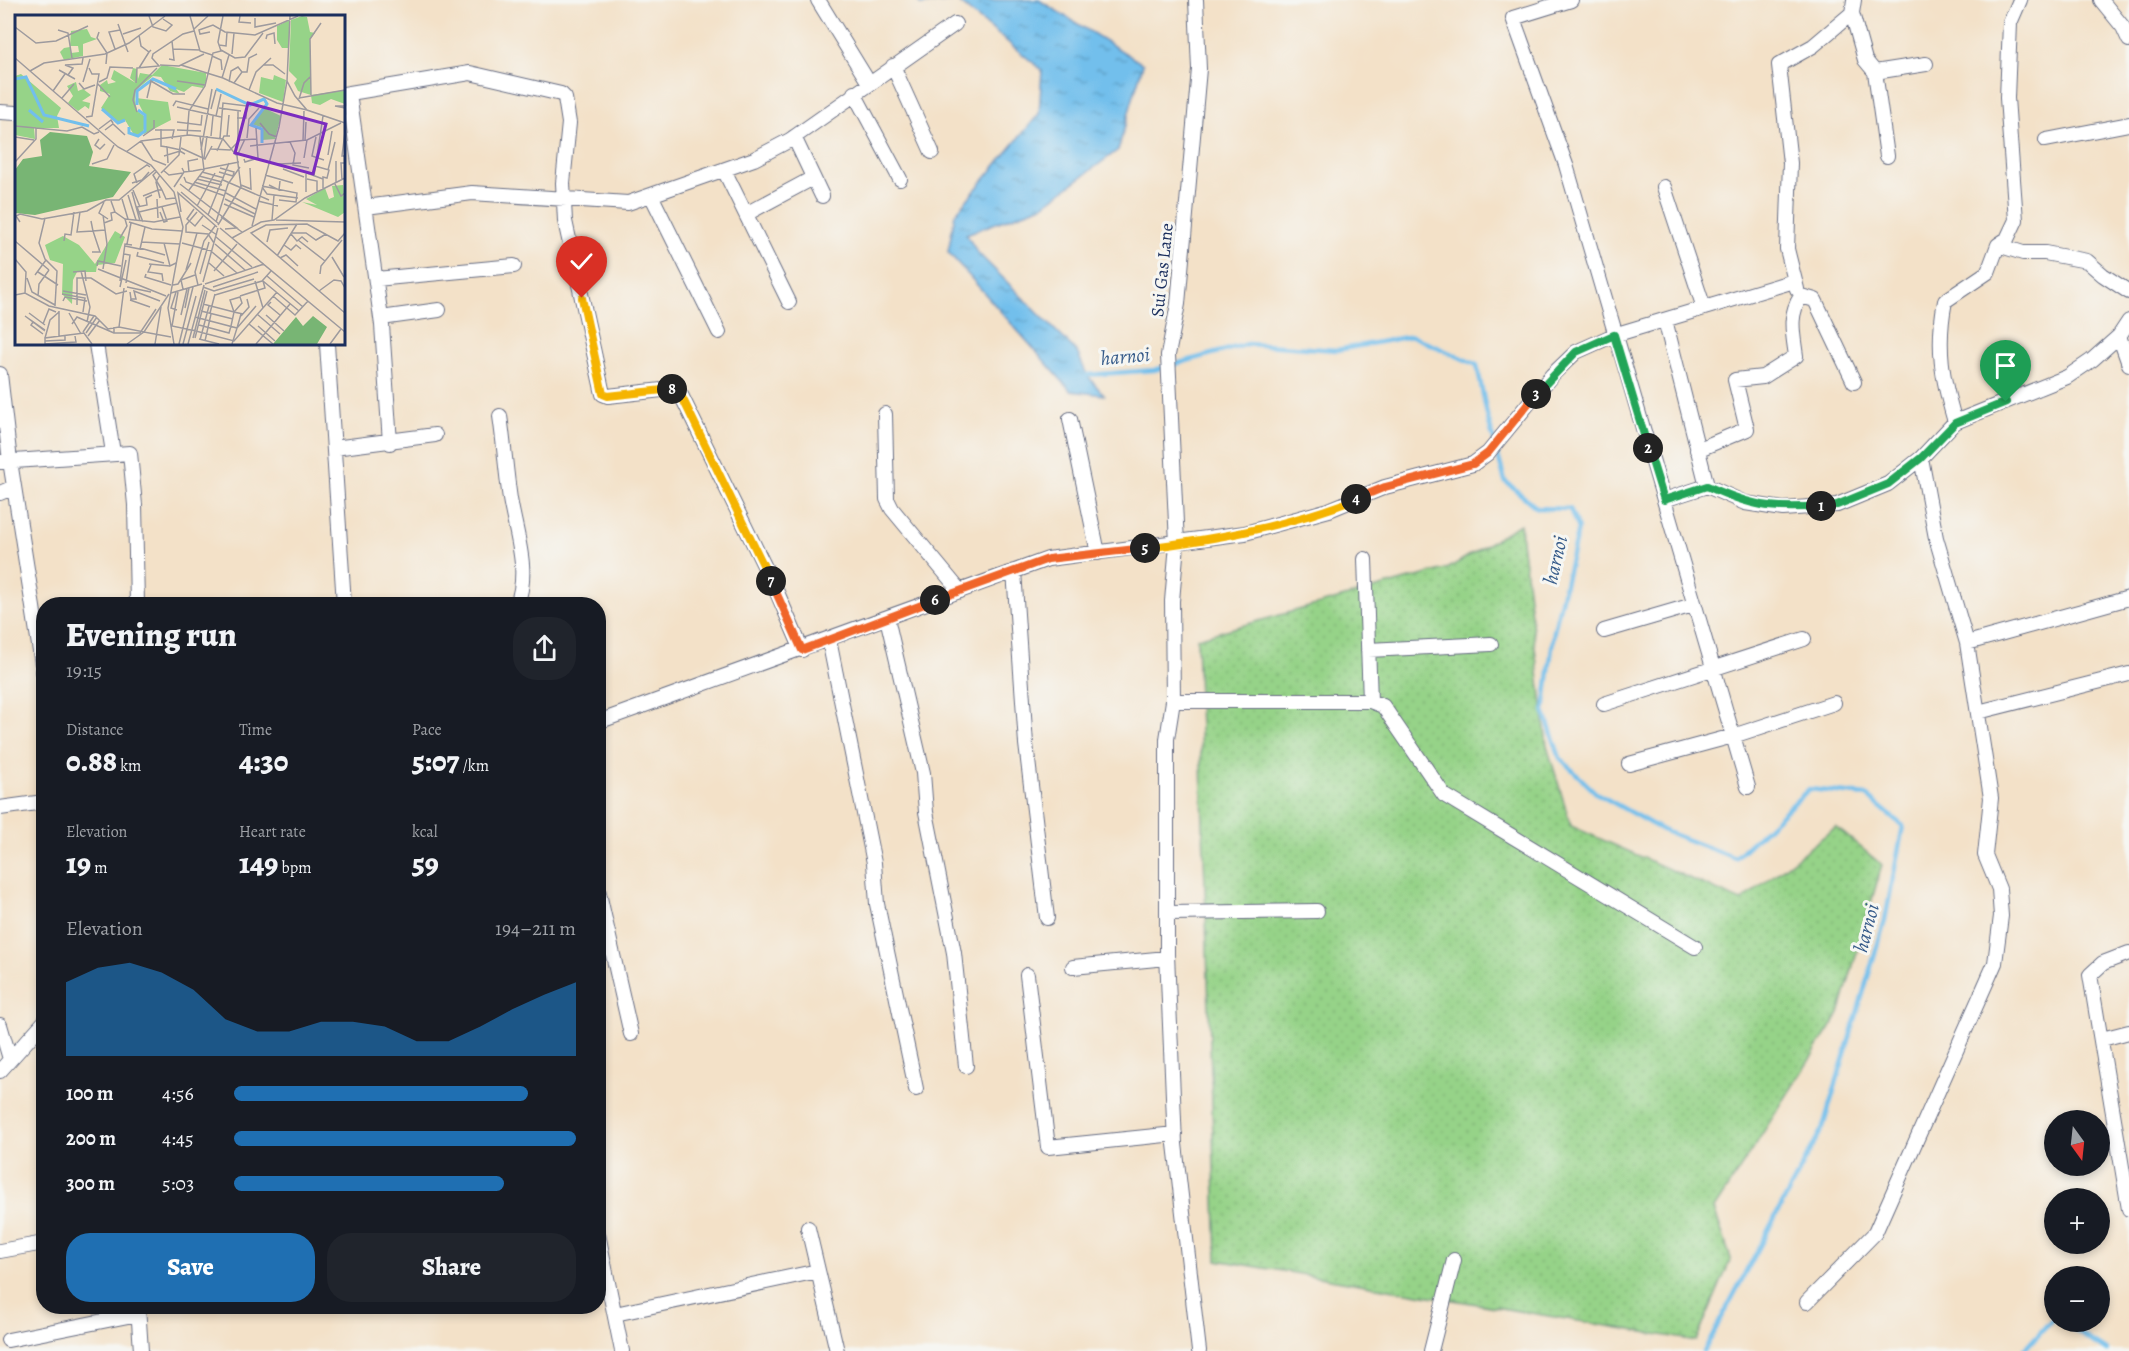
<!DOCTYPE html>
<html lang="en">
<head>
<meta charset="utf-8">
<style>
	body { margin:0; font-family:Alegreya,serif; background:#20242c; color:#f1f3f6; height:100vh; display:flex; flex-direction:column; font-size:22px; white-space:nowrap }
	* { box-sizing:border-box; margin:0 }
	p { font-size:20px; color:#9ea1a6 }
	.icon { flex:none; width:33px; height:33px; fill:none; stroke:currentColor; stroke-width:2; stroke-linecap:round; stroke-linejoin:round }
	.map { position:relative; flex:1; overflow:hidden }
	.side { position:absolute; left:36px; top:597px; width:570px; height:717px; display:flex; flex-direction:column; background:#171b24; border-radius:24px; box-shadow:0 3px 9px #0003 }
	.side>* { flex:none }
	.needle { width:39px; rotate:165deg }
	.tools { position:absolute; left:2044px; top:1110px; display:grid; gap:12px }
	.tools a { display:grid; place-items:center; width:66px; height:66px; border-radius:50%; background:#171b24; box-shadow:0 3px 9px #0003; font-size:30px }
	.pin { position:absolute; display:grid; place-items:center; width:51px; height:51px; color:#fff; margin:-62px -26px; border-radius:50% 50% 50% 0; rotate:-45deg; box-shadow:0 0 6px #0007 }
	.pin .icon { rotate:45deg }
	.km { position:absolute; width:30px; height:30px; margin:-15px; border-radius:50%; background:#222; color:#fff; font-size:16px; line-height:30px; text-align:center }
	.round { display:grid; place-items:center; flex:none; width:63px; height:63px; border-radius:24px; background:#20242c }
	.headline { display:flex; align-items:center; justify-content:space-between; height:102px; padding:0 30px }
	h1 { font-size:33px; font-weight:800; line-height:45px }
	.metrics { display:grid; grid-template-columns:repeat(3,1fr); gap:9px; height:102px; padding:6px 30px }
	.metrics div { display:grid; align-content:center }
	.metrics b { font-size:30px; font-weight:800 }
	.metrics small { font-size:16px; font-weight:400 }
	.metrics p { font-size:16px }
	.chart { height:168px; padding:12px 30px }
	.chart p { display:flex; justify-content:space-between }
	.chart svg { width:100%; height:108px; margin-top:6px; fill:#1f6fb2; opacity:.7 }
	.action { display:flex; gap:12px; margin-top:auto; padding:12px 30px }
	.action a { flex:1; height:69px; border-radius:24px; background:#1f6fb2; color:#fff; font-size:24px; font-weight:800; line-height:69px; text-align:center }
	.action a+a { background:#20242c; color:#f1f3f6 }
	ul { padding:0 30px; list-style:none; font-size:20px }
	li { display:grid; grid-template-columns:96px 72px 1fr; align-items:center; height:45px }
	li i { height:15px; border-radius:8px; background:#1f6fb2 }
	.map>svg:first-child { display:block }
	.green { fill:url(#green-dots); stroke:#588173; stroke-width:1.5 }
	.water { fill:url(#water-ripples); stroke:#4677a5; stroke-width:1.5 }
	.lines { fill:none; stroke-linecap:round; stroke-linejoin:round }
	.stream { stroke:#72bfec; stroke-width:4.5 }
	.minor-casing { stroke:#676d83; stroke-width:16 }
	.minor { stroke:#fff; stroke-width:14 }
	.split-1-casing { stroke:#fff; stroke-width:12 }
	.split-2-casing { stroke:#fff; stroke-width:12 }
	.split-3-casing { stroke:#fff; stroke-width:12 }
	.split-4-casing { stroke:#fff; stroke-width:12 }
	.split-5-casing { stroke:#fff; stroke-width:12 }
	.split-6-casing { stroke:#fff; stroke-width:12 }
	.split-7-casing { stroke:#fff; stroke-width:12 }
	.split-8-casing { stroke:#fff; stroke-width:12 }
	.split-9-casing { stroke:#fff; stroke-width:12 }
	.split-1 { stroke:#22a559; stroke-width:8 }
	.split-2 { stroke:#22a559; stroke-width:8 }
	.split-3 { stroke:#22a559; stroke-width:8 }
	.split-4 { stroke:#f0652b; stroke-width:8 }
	.split-5 { stroke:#f5b400; stroke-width:8 }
	.split-6 { stroke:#f0652b; stroke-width:8 }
	.split-7 { stroke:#f0652b; stroke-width:8 }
	.split-8 { stroke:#f5b400; stroke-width:8 }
	.split-9 { stroke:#f5b400; stroke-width:8 }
	.labels { text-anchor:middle; stroke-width:6; stroke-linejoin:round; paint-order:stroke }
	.street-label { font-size:18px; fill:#1b2f5e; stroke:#f6f6f2 }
	.water-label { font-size:20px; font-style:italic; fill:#355a89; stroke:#f6f6f2 }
	.inset-river { fill:none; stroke:#72bfec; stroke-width:3 }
	.inset-road { fill:none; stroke:#9d9a9e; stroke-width:1.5 }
	.view { fill:#7b2cbf; fill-opacity:0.15; stroke:#7b2cbf; stroke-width:3 }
	.inset-edge { fill:none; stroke:#1b2f5e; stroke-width:3 }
</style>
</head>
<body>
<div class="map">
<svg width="2129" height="1351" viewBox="0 0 2129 1351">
	<defs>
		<pattern id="green-dots" width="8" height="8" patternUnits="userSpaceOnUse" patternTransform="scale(1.5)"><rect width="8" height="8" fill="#96d388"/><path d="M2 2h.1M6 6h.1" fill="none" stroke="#81b578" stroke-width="1.8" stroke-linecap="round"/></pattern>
		<pattern id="water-ripples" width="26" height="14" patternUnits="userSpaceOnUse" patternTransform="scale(1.5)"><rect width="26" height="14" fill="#72bfec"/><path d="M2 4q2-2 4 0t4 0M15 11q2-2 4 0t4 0" fill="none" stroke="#5d9cc2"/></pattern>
	</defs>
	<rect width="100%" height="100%" fill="#f6f6f2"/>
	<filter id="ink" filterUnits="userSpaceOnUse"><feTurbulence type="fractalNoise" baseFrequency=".0167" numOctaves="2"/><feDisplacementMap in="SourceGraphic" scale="12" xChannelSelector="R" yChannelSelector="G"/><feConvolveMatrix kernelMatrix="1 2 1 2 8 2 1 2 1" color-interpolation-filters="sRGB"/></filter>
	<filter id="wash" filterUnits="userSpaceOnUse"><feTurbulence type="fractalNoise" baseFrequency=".008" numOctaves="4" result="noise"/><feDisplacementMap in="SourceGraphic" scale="24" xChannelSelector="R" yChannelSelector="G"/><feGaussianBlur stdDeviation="1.35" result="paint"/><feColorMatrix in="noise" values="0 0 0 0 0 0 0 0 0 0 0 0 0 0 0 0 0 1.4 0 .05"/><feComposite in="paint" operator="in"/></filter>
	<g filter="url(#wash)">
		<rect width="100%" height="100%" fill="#f3e1c8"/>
		<path class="green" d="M1520 524 1547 746 1571 826 1741 901 1836 827 1882 865 1839 1014 1714 1209 1731 1259 1696 1341 1217 1260 1197 638 1449 568Z"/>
		<path class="water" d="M917 0H1039L1143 64 1118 150 1042 206 966 234 977 252 1077 352 1087 375 1104 395 1071 391 948 252 955 214 1039 114 1042 70 957 1 921 5Z"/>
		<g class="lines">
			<path class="stream" d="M1083 380 1087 375 1154 370 1248 344 1337 350 1412 336 1477 365 1487 415 1505 481 1537 508 1570 509 1578 529 1554 631 1544 711 1560 758 1596 793 1662 830 1735 858 1809 789 1866 795 1903 826 1885 920 1823 1127 1704 1351
				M2062 1322 2107 1351
				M2023 1351 2055 1316"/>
		</g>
	</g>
	<g filter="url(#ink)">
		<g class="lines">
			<defs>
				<path id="minor" d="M818 0 869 83
					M1196 0 1199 69 1178 304 1168 355 1177 544 1172 601 1173 701 1167 739V954L1175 1144 1199 1351
					M1571 0 1513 18 1566 165 1748 787
					M2101 0 2123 27 2129 40
					M1852 13 1865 60 1875 72 1926 64
					M893 66 932 152
					M1875 72 1887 156
					M349 93 382 325 390 443
					M854 93 900 179
					M344 94 470 73 561 94 565 98 569 123 563 183 565 221 603 394 608 396 671 389 681 395 776 590 802 650
					M0 112 16 113
					M794 137 822 196
					M2046 140 2129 124
					M724 170 789 302
					M1664 187 1704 308
					M651 195 719 332
					M366 207 472 193 628 203 754 159 790 140 955 24
					M746 214 813 178
					M1998 245 2023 253H2045L2087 261 2103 275 2129 292
					M376 279 514 266
					M1797 289 1787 249 1790 163 1779 65 1813 46 1852 13 1854 0
					M381 318 439 310
					M1665 320 1707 486
					M2119 336 2129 364
					M96 344 113 453
					M327 344 344 604
					M0 374 10 461 44 677
					M885 414 887 499 892 509 960 591
					M500 416C504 443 506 472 510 499 516 535 530 570 517 604
					M1070 419 1098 553
					M1955 422C1942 378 1936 347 1945 301L1988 272 1998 245 2007 239 2016 220 2007 98 2010 23 2020 0
					M334 448 435 435
					M1697 450 1747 429 1735 380 1763 377 1796 356C1793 333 1788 316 1801 296L1815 300 1854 382
					M0 462 130 453 135 505 137 604
					M0 493 14 487
					M1664 500 1707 486 1745 503 1783 509 1837 505 1888 484 1921 458 1955 422 2067 377 2092 360 2119 336 2129 321
					M1365 559 1370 701
					M1014 571 1026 744 1047 918
					M887 618 923 773 926 812 954 953 966 1066
					M1604 631 1693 605
					M829 640 874 863 877 904 916 1089
					M1967 643 2129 598
					M1368 650 1491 644
					M1173 701H1370L1383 706 1444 795 1695 947
					M1604 704 1804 639
					M1978 712 2129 674
					M598 722 1048 559 1245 533 1329 510 1385 487 1473 464 1488 453 1552 375 1576 352 1614 335 1794 281
					M1629 764 1733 736 1834 703
					M0 808 44 802
					M598 889 631 1034
					M1169 913 1317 911
					M2129 953 2103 963 2090 975 2129 1209
					M1073 967 1167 958
					M1027 975 1048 1147 1175 1134
					M0 1025 10 1059
					M2102 1039 2129 1032
					M0 1071 44 1022
					M808 1228 837 1351
					M598 1234 622 1351
					M0 1251 44 1243
					M1807 1302 1875 1233 1995 963 2001 916 1999 889 1985 855 1991 798 1967 643 1936 538 1921 458
					M138 1306 141 1351
					M615 1314 818 1271
					M8 1340 138 1314
					M1431 1351 1454 1260"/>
			</defs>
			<use href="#minor" class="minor-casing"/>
			<use href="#minor" class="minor"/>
		</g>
	</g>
	<g class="lines" filter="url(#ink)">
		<defs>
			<path id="split-1" d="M1821 506 1837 505 1888 484 1921 458 1955 423 2006 402"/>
			<path id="split-2" d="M1648 448 1664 500 1707 486C1751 506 1772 510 1821 506"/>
			<path id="split-3" d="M1536 394 1576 352 1614 335 1648 448"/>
			<path id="split-4" d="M1356 499 1385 487 1473 464 1488 453 1536 394"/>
			<path id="split-5" d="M1145 548C1217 539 1288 526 1356 499"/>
			<path id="split-6" d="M935 600 1048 559 1145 548"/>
			<path id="split-7" d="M771 581 802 650 935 600"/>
			<path id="split-8" d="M672 389 681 395 771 581"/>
			<path id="split-9" d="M582 298 603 394 608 396 672 389"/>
		</defs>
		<use href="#split-1" class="split-1-casing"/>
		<use href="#split-2" class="split-2-casing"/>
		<use href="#split-3" class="split-3-casing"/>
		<use href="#split-4" class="split-4-casing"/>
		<use href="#split-5" class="split-5-casing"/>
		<use href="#split-6" class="split-6-casing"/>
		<use href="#split-7" class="split-7-casing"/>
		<use href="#split-8" class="split-8-casing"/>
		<use href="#split-9" class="split-9-casing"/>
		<use href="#split-1" class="split-1"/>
		<use href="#split-2" class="split-2"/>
		<use href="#split-3" class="split-3"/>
		<use href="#split-4" class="split-4"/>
		<use href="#split-5" class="split-5"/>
		<use href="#split-6" class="split-6"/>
		<use href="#split-7" class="split-7"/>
		<use href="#split-8" class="split-8"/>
		<use href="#split-9" class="split-9"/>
	</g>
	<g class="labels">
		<g class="street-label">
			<text transform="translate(1162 270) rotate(-84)" y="6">Sui Gas Lane</text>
		</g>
		<g class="water-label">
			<text transform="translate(1125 356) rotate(-5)" y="7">harnoi</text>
			<text transform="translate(1555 560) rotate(-77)" y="7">harnoi</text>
			<text transform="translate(1866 928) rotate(-75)" y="7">harnoi</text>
		</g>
	</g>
	<g transform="translate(15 15)">
		<rect width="330" height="330" fill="#f3e1c8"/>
		<path d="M287 1 292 2 295 17 300 18 295 24 296 80 330 75V89L316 84 305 90 297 88 296 80 283 76 279 68 282 64 274 56 276 5ZM275 5 274 33H267L262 25V11ZM72 14 76 22 82 24 68 29V41L49 45 45 37 49 33 55 32 56 38 64 37 63 31H55L56 16ZM147 50 191 58V66L188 73 177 71 169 77 161 74 165 79 155 76 146 62 138 61 121 75 120 84 122 96 129 101V114L127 119 119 120 110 105 104 108 86 93 95 79 85 76V70L92 65 93 69 101 67 96 64 99 55 121 68 115 63 118 53 122 54 123 64 125 58 137 60ZM6 59 46 93 42 101 44 113H19L20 124 0 120V61ZM259 60 271 65 268 87 244 78 246 62 258 65ZM61 67 63 76 68 74 76 80 67 86 75 88 74 94 70 91 63 96 53 88 58 81 52 71ZM121 83 153 87 156 105 129 119 130 101ZM249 93 266 101 260 124 247 125 248 113 237 109ZM328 170 330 197 323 202 287 187 302 190 291 184 310 173 314 184 319 182 317 171ZM100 216 110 222 100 248 82 250 81 257H62L58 265 57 289 47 279 48 249 35 245 30 230 48 221 64 230 80 249Z" fill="#96d388"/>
		<path d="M35 117 72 121 78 137 74 151 116 157 98 182 20 200 0 198V155L8 144 27 141 25 125ZM298 301 312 312 302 329H258L281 302 288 311Z" fill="#78b574"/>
		<path class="inset-river" d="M0 64 11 62 29 100 74 111M201 74 235 90 249 84 252 89 236 110 247 114V128M122 90V76L138 64 161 74M87 94 103 108 110 105M14 95 28 107M114 112V118L123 121 130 116V100L123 95"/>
		<path class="inset-road" d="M134 1 138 12 151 16 157 10 148 4M175 1 185 36 197 40M225 1 224 7 236 8M275 1 272 66 280 81 292 95 330 108M240 3V12L261 8M103 9 113 37M0 12 21 28 41 26 73 11M179 14 193 1M43 15 53 18 57 43M84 17 82 23 92 38 91 49M195 17 185 19 184 15 198 10 210 17 240 20 283 1M108 19 126 13M124 20 126 31 134 37 136 35M251 24 252 20 259 18 260 29M204 30 211 31 212 17M100 34 94 17 105 15M158 34 185 35M206 35 220 43 230 42 248 18M217 39 219 18M197 41 206 45 207 55M0 43 103 132 136 150 159 177 168 212 153 293 159 329M154 44 159 45 157 26M145 50 164 51 189 39M166 50 208 63 262 88 292 95M248 50H258L270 59M124 53 134 37M44 55 60 64M15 56 29 48 90 39 114 28 150 1M53 60 58 53 50 50 67 49 68 43M207 63 214 40M162 66 190 70M68 67 75 44M84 67 92 63 95 52 118 53M214 67 216 56 223 52 227 57M64 68 69 74 80 70M82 68 95 82M121 68 122 53 144 51 137 43 138 39 168 19 179 16M219 68 227 57H232L234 43 242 39M234 75 241 57 256 43M38 76 50 59M296 80 295 24 306 8M47 83 59 69M132 83 136 66 158 79H170M284 83 330 75M284 84 289 68 296 61M158 91 161 86 193 94M330 91H320L330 93M162 92 206 102M204 93 226 96M196 94 201 75M223 95V126M122 97 118 85 120 75 142 53M201 101 206 79M71 102 77 101 84 59H77L74 53M222 103H231L232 90M162 107 186 110 187 100M245 108 254 119 262 122M0 111 21 113M84 114 96 105 98 108M146 114V131L152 132M90 115 98 109 110 120M140 115H159L157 124M162 115 186 116M330 117 327 141H330M128 121 139 113V105M172 121 174 96 190 71 198 38 206 36 203 27 208 1M196 121 198 101M212 121 214 100M0 122 19 125M301 122 297 141 309 145M205 123 208 88 232 91M232 123 234 104 244 93M84 124 80 130 85 134 90 129M290 125 291 107M126 126 138 145 151 150M288 126 289 96M275 127 280 138 278 150 294 153M235 131 292 125 326 108M166 133 190 144 197 131M196 134 215 135 225 125 242 124M186 135 197 74M202 136 209 121H215M111 137 126 126 174 120 208 124 222 141 226 172M313 140 317 116M149 141 165 136 170 139M222 141 230 124M189 143 192 121M289 143 292 125M229 144 230 147 243 143 241 113M0 147 21 124V113L52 116 67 112 79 119 84 117M153 148 152 132 166 135M77 149 92 144 99 130M263 149 286 148M300 151 314 155 312 163 308 162V174M167 153 169 157 178 156 224 147M268 154 289 162M148 155 154 160 168 158M313 155 320 127M141 157 138 160 147 175M174 157 173 146 183 144M187 157 209 163M204 157 218 161 219 157 205 153M289 157 308 164M291 157V177M146 158 164 140 166 122M145 160 141 167 145 183M250 160 278 168M184 161 207 167M299 161 308 101M169 162 171 167 210 181M182 164 207 170M292 164 302 166V176M208 165 254 185M327 165 326 148H330M179 167 211 176M117 168 127 165 134 157M122 168 119 159 132 150 135 152M321 168V146M165 169 222 213 210 214M320 169 326 181 330 178M226 170 236 174 235 153M254 170 264 175 265 166M247 171 282 178 281 187 264 185M159 172 169 157M247 172 252 179 283 183M118 175 125 192M174 175 189 155 185 121M117 177 125 206M166 177 204 209M211 178 241 194M113 180 121 205M128 181 143 175H147L151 184 160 183M107 184 113 204M142 184 143 203M210 184 240 199M96 186 100 197 110 204 139 207 165 202M243 186 263 191M89 187 84 198 93 204M209 189 239 202M182 191 200 158M179 194 172 204 180 211 188 201M65 197 62 217 78 216 76 206M124 197 162 188M145 197 149 207 152 206 147 192M166 197 163 178 202 212M182 197 171 210V217L193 219 199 228M193 200 214 148M206 202 227 217M30 203 24 228 30 244 42 256 40 291M257 205 259 180M261 205 330 207M5 207 1 201 5 199 27 204 72 196 91 185H104L140 155M114 207 137 214 167 216M128 207 122 192 132 190 131 183 137 180M201 207 213 169 225 152M89 208 97 205 96 198 100 197M187 210 202 220M203 210 226 172M237 211 264 112 272 66M205 213 330 317M277 218H291L301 225 311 219M330 218 323 226 292 209 251 210 236 218 330 298M276 219 282 226 287 222 293 227M201 222 237 252M105 223 112 211 110 204M217 223 246 207 259 205 290 183 330 163M283 225 310 246M0 226 34 255M49 226 50 219 56 220 59 197M126 227 165 229M252 227 255 215 273 213M149 228 155 251 161 248M167 228 197 236M112 229 116 208M200 229 230 255M269 230 276 235 281 230 286 234M110 231 125 234 130 212M125 233 150 240M77 237H85L78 216 90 215M123 237 122 241 149 248M197 237 222 258M109 239 115 240 111 268M262 241 282 209M317 242 329 262M265 243 271 240 283 251M0 244 11 257 10 278M194 248 209 261M134 249 155 251M136 250 133 257 147 259 148 266M82 251 83 246 106 251M83 254 151 281M88 254 92 229 88 200M171 255 182 218M66 256 75 292 72 307M199 256 222 229M23 257 43 270M58 257 70 256 71 266M131 259 130 262 156 270M185 259 194 227M305 259 306 251 327 225M20 260 31 245M252 261 288 292M12 263 17 277 40 290M105 266 110 229 117 230M240 266 248 293M248 266 284 296M188 267 203 213M190 269 249 249M158 270 163 269 176 248M183 270 180 257 189 226 200 211M105 272 111 245M112 272 136 277M188 272 199 276 239 264M198 272 243 257M168 274 166 265 180 260M48 276 71 280M304 276 319 265 326 266 330 273M115 277 116 284H121L119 276 145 286M161 277 156 293 162 295M163 277 157 311 176 315M156 278 187 269M47 279 70 283 68 297M0 280 10 278 34 291 80 301 93 314 104 312 129 317 154 279M200 280 247 266 256 256M23 281 24 269 34 255M225 281 250 273 248 266M258 281 280 300 293 286M115 285 135 292M48 286 50 282 72 286M256 287 253 290 265 300M188 289 219 297M62 290V263H76L101 279 112 276M170 293 174 273M186 296 218 304M14 298 30 310M54 298 66 319M195 298 200 279M242 299 265 319M166 300 172 274M251 300 269 316M226 301 234 292 232 284M180 302 222 313 226 299M18 307 16 310 28 319M28 309 34 294 41 297M57 309 62 302 99 318M234 309 258 329M184 310 214 318 216 311M216 311 219 297 227 288 225 282 215 285 219 297 228 299M243 311 260 326M99 312V318H125L141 294M104 312 109 273M177 315 219 326 262 277M30 316 10 301 30 315M68 317 79 301M71 318 82 302M73 321 85 305M44 322V296M30 323 35 305 44 297M178 323 190 275M180 323 192 276M184 324 204 329M185 325 194 291M30 326 50 325V321M190 326 196 299M30 329V323L69 318 77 329M30 329 61 327 60 321M112 329 129 317 156 322M140 329 146 292M164 329 178 272M168 329 181 281M173 329 189 270M217 329 222 313 241 291M241 329 275 289M315 329 326 314"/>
		<path class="view" d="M233 88 311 109 298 159 220 138Z"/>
		<rect width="330" height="330" class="inset-edge"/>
	</g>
</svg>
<div class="tools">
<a><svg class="needle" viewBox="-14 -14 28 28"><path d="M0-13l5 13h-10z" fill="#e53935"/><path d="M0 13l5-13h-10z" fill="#9ea1a6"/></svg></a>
<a>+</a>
<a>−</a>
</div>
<div class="pin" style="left:2006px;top:402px;background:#1e9e55"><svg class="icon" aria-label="arrive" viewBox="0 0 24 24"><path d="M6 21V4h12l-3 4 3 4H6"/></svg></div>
<div class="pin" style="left:582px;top:298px;background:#d93025"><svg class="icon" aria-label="check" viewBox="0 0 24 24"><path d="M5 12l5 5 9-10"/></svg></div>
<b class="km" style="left:1821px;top:506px">1</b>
<b class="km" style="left:1648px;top:448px">2</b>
<b class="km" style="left:1536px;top:394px">3</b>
<b class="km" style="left:1356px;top:499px">4</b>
<b class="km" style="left:1145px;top:548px">5</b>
<b class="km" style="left:935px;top:600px">6</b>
<b class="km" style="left:771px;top:581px">7</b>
<b class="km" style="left:672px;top:389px">8</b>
<section class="side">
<div class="headline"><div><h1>Evening run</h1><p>19:15</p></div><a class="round"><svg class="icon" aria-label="share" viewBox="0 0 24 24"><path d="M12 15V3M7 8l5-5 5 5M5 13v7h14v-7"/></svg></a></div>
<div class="metrics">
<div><p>Distance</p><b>0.88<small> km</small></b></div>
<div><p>Time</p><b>4:30</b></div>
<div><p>Pace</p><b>5:07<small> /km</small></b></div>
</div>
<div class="metrics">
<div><p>Elevation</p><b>19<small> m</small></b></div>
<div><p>Heart rate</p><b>149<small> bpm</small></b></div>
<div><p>kcal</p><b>59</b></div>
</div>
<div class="chart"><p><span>Elevation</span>194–211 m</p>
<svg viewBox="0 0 160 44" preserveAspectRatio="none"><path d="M0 44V14L10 8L20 6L30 10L40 17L50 29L60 34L70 34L80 30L90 30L100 32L110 38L120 38L130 32L140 25L150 19L160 14V44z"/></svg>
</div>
<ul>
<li><b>100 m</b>4:56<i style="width:86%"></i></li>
<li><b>200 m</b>4:45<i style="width:100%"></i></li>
<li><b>300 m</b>5:03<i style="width:79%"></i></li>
</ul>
<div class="action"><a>Save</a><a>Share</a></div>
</section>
</div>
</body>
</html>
